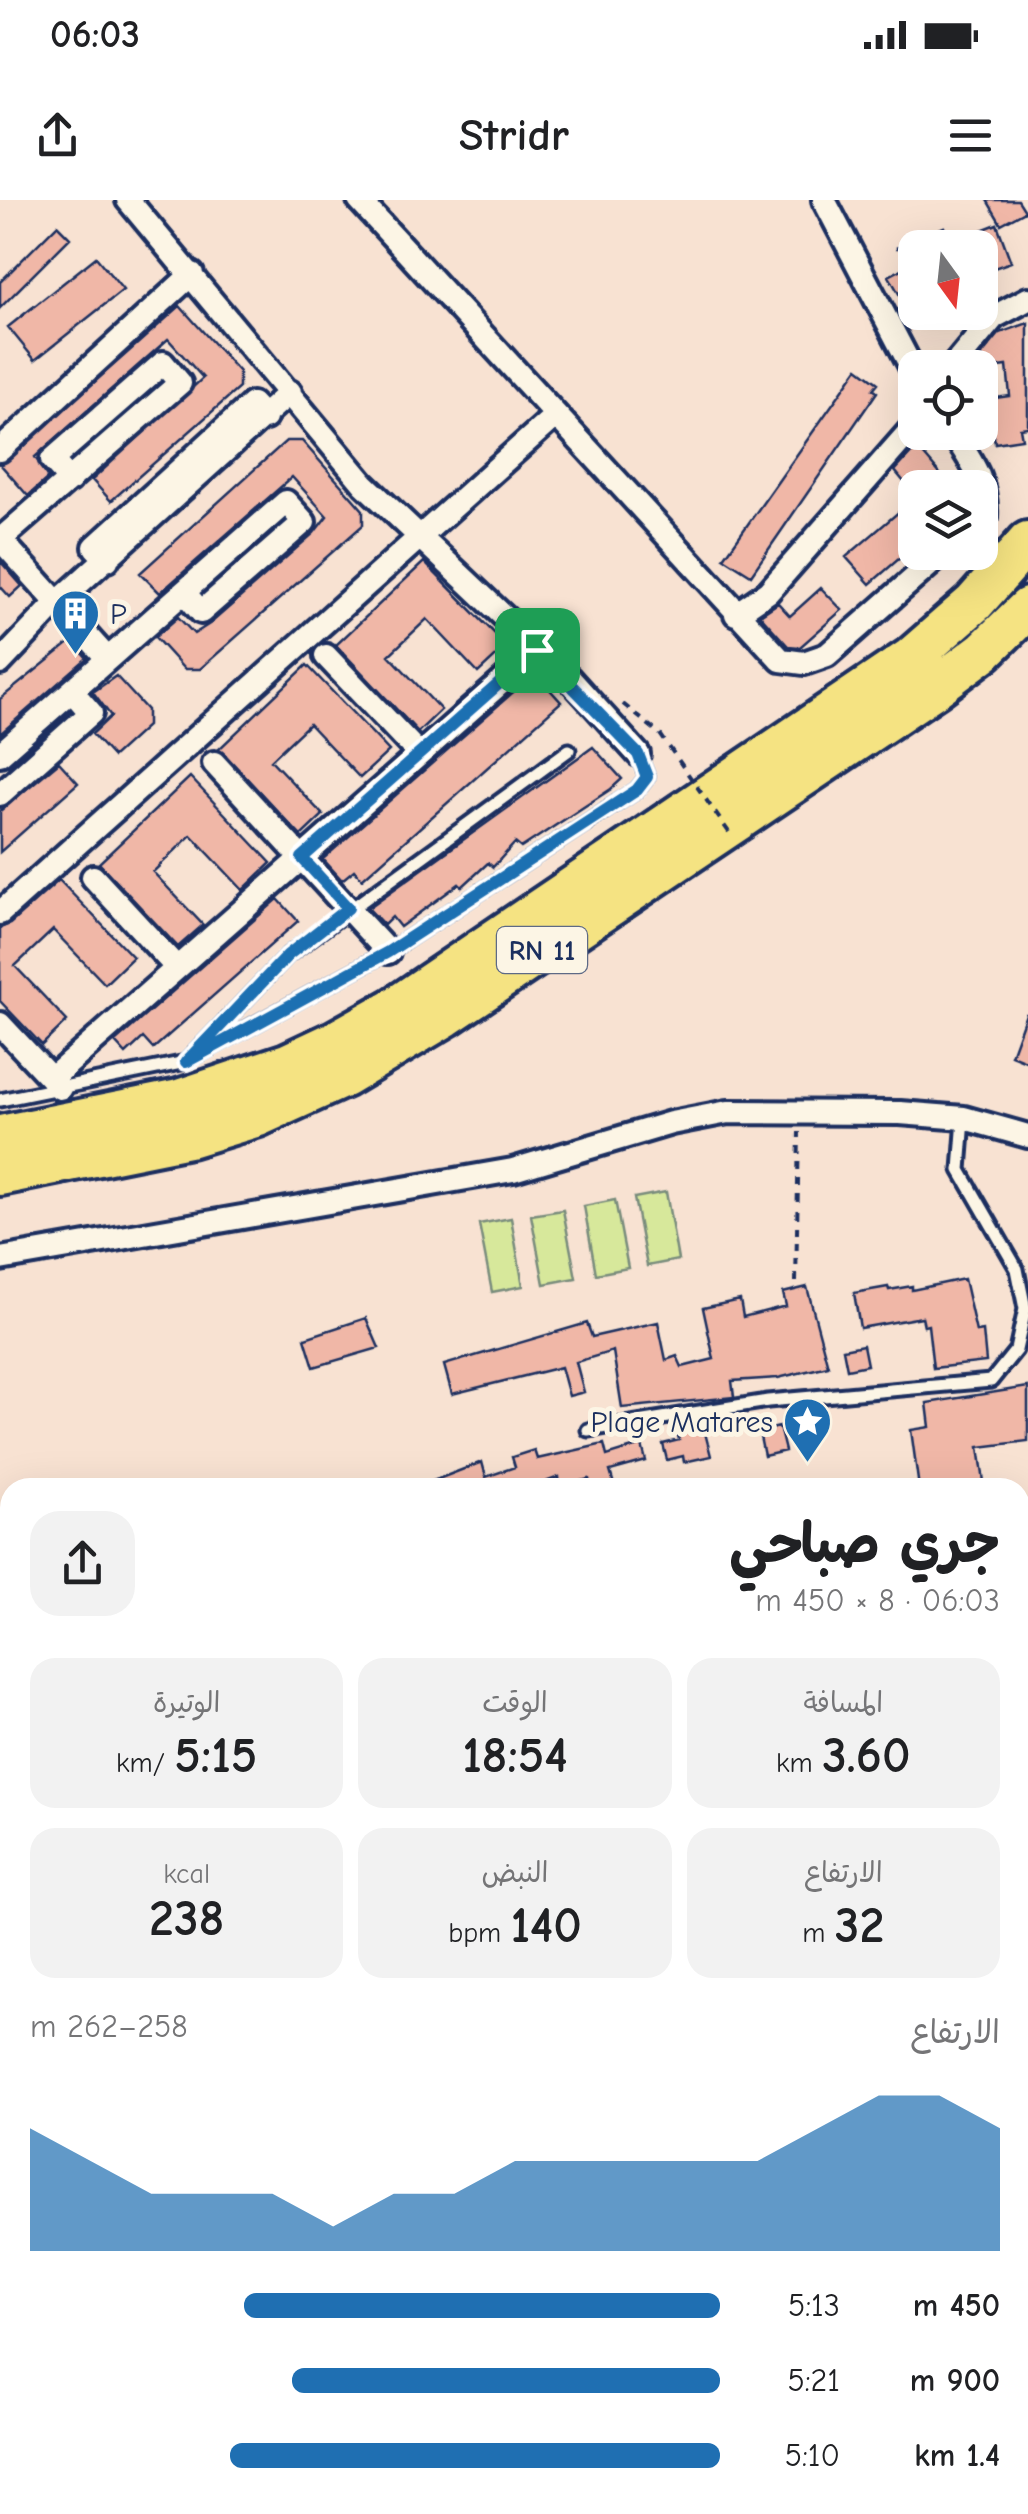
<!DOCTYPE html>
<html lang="ar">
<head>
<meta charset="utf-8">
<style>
	body { margin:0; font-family:"Comic Neue","Playpen Sans Arabic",sans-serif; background:#f2f2f2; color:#202124; direction:rtl; height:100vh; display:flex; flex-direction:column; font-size:38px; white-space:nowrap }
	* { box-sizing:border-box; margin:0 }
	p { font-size:32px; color:#757577 }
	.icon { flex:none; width:55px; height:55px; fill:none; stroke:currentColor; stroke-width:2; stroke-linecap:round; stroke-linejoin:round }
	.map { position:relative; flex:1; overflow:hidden; direction:ltr }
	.details { position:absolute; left:0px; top:1278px; width:1030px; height:1038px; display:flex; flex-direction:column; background:#fff; border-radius:30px 30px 0 0; box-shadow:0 10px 40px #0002; direction:rtl }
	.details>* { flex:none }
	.needle { width:65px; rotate:165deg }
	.fabs { position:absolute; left:898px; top:30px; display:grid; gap:20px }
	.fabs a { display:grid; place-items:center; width:100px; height:100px; border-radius:20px; background:#fff; box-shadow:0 10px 40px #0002; font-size:50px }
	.pin { position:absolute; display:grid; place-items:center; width:85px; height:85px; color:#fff; margin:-42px; border-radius:20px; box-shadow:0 5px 15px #0006 }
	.round { display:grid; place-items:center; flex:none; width:105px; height:105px; border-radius:30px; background:#f2f2f2 }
	.headline { display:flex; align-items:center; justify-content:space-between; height:170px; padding:0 30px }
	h1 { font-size:55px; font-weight:700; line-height:75px }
	.stats { display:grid; grid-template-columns:repeat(3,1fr); gap:15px; height:170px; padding:10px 30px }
	.stats div { display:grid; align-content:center; border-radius:25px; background:#f2f2f2; text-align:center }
	.stats b { font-size:50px; font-weight:700 }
	.stats small { font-size:28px; font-weight:400 }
	.stats p { font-size:28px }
	.chart { height:280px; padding:20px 30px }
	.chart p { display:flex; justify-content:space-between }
	.chart svg { width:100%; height:180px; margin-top:10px; fill:#1f6fb2; opacity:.7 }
	ul { padding:0 30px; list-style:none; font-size:32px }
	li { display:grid; grid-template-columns:160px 120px 1fr; align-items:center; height:75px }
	li i { height:25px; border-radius:12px; background:#1f6fb2 }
	.status { display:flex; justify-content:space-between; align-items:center; height:70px; padding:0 50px; background:#fff; direction:ltr }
	.status svg { height:28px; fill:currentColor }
	header { display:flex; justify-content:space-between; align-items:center; height:130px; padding:0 30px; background:#fff; font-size:45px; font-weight:700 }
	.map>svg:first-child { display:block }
	.green { fill:#d7e89b; stroke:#798c7c; stroke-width:2.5 }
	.water { fill:#79c5d8; stroke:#5389a7; stroke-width:2.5 }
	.building { fill:#f0b7a7; stroke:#1b2f5e; stroke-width:2.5 }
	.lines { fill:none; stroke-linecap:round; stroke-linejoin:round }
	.lane-casing { stroke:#1b2f5e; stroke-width:19 }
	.street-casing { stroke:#1b2f5e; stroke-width:30 }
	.highway-casing { stroke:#1b2f5e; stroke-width:48 }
	.path { stroke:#1b2f5e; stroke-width:4; stroke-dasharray:8 8; stroke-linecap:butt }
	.lane { stroke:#fcf5e5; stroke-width:11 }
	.street { stroke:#fcf5e5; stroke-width:22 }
	.highway { stroke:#f5e382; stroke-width:40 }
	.path-bridge { stroke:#1b2f5e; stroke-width:4; stroke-dasharray:8 8; stroke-linecap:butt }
	.route-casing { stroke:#fff; stroke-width:20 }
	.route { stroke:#1f6fb2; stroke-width:12 }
	.labels { text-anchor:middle; stroke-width:10; stroke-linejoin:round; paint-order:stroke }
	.shield { fill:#fcf5e5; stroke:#5e6a86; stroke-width:2.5 }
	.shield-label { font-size:28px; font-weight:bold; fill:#1b2f5e }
	.poi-label { font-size:30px; fill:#1b2f5e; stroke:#fcf5e5; text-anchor:start }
</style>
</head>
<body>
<div class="status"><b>06:03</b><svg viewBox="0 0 49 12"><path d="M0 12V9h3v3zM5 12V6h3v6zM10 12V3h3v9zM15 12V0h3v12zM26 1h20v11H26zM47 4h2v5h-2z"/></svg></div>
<header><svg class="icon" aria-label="menu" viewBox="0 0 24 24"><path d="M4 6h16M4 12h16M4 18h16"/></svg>Stridr<svg class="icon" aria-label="share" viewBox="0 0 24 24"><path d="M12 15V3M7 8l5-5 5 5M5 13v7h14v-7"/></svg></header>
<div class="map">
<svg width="1028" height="2314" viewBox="0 0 1028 2314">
	<rect width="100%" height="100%" fill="#f8e2d2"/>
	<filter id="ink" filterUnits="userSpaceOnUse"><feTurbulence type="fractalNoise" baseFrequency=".01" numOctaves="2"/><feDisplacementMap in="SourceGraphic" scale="20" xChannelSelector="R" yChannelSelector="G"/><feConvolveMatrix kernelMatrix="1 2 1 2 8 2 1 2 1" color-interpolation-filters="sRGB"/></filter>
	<g filter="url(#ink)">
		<path class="green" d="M666 992 678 1060 647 1066 634 998Z
			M615 1000 628 1068 596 1074 584 1006Z
			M563 1010 576 1078 544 1084 531 1015Z
			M511 1018 523 1086 492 1092 479 1024Z"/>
		<path class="water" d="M1020 1381 1028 1382V2314H43V2305H1020Z"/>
		<path class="building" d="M987 0H1018L1025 11 1001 24Z
			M997 24 1011 62 980 73V48H896L944 27 951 42Z
			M57 25 70 38 0 108V82Z
			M96 57 123 90 35 160 8 127Z
			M904 68 915 88V122L889 76Z
			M180 106 239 172V188L111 301 92 280 203 178 168 139 35 257 48 278 28 296 1 265Z
			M1028 123V227L1020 228 1022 239 995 243 988 199 1010 196 1007 166 984 169 982 155 1000 133Z
			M858 168 878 183 873 189 877 192 751 375 724 358Z
			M286 241H302L363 310V325L200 469H184L155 437 178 417 194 434 211 423 314 333 327 316 292 277 160 393 140 373Z
			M917 247 952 288H909L895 271Z
			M915 298V345L870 384 846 357Z
			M0 361 22 386 10 397 0 386Z
			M424 362 507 446 478 473 427 419 389 455 441 510 418 532 336 445Z
			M821 388 842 410 800 447 788 446 760 415 778 403 790 416Z
			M72 441 87 458 0 534V499Z
			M307 465 389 551 360 578 309 524 271 560 323 615 301 636 219 549Z
			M535 473 561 502 362 679 354 670 342 680 323 659Z
			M116 476 147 510V526L113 557 92 534 111 516 93 492Z
			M593 547 622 579 611 589 521 648 515 643 493 667 488 663 462 687 459 684 400 727 392 717 384 725 368 708Z
			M59 562 78 583 0 652V611Z
			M190 577 271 663 243 690 191 635 153 672 203 725 178 747 99 663Z
			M59 680 133 757 105 784 53 730 15 766 67 821 42 845 0 801V728L10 724Z
			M278 699 298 721 153 849 143 838 126 854 115 842Z
			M1026 814H1028V862L1011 855Z
			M964 1079 976 1132 983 1131 986 1162 933 1168 928 1125 924 1126 922 1117 860 1128 854 1093 888 1087 889 1090 912 1086V1090Z
			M807 1087 828 1166 778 1178 732 1181 734 1197 622 1208 613 1151 576 1162 584 1192 569 1196 561 1167 452 1194 444 1165 587 1123 592 1137 658 1122 666 1160 677 1156 682 1167 714 1159 703 1108 740 1100 743 1117 786 1106 783 1093Z
			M366 1118 379 1148 314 1167 305 1138Z
			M863 1145 867 1165 847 1169 843 1149Z
			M1028 1187V1241L979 1247 984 1282 919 1288 911 1230 930 1227 927 1203Z
			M702 1221 711 1256 684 1262 683 1256 667 1260 663 1244 679 1240 676 1227Z
			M779 1227 785 1251 764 1256 759 1232Z
			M604 1244 607 1256 642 1245 646 1261 610 1271 615 1288H591L589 1279 560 1286 559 1277 529 1288H415L482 1262 486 1277 515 1267 512 1257 534 1250 537 1259Z"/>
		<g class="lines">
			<defs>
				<path id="lane" d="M198 855 388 752 637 590 647 577 638 554
					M0 900 186 862 288 755 569 550
					M588 1230 768 1201 991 1181 1016 1150 1025 1109 1017 1069 960 970 964 919"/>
				<path id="street" d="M128 0 364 284 570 479 638 554
					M359 0 781 460 804 463 827 455 944 352
					M824 0 915 174
					M952 168 994 117 1028 99
					M952 232C971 261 987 281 985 317L980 321
					M0 250 192 74
					M0 339 107 458
					M0 340 180 183 163 163 52 260 70 280
					M107 360 95 347 252 204 265 218
					M736 414 768 392 915 225
					M326 456 419 554
					M0 463 57 403 290 192
					M0 554 286 302 304 322 201 412 184 392
					M214 563 388 752
					M0 594 91 513 72 491
					M93 677 177 768
					M0 713 556 215
					M0 824 60 888
					M51 879 537 451
					M0 1059 513 970 671 923 728 912 900 913 964 918 1028 936"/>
				<path id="highway" d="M0 936 179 900 287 864 336 841 393 809 911 458 974 403 1028 342
					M0 975 189 937 258 916 344 877 446 816 936 487 984 451 1028 408"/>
			</defs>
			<use href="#lane" class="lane-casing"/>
			<use href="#street" class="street-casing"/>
			<use href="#highway" class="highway-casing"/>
			<path class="path" d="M623 504 660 534
				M796 1082 799 932"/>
			<use href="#lane" class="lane"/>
			<use href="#street" class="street"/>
			<use href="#highway" class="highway"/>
			<path class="path-bridge" d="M660 534 733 638"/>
		</g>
	</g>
	<g class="lines" filter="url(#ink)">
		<defs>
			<path id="route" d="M537 450 638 554 647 577 637 590 388 752 186 862 288 755 348 708 302 658Z"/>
		</defs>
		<use href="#route" class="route-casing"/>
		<use href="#route" class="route"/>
	</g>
	<defs>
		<symbol id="building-pin" viewBox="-11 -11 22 30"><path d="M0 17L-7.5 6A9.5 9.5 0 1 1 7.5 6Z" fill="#1f6fb2" stroke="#fcf5e5"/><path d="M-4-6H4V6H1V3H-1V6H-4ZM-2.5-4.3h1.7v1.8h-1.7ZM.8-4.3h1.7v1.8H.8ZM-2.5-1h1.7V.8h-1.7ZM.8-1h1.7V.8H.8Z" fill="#fff"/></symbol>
		<symbol id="sight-pin" viewBox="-11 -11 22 30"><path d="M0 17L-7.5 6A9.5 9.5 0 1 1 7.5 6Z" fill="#1f6fb2" stroke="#fcf5e5"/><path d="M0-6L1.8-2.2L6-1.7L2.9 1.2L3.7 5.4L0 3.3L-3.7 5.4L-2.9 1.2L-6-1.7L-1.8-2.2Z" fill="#fff"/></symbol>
	</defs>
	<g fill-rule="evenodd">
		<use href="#building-pin" x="48" y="386" width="55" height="75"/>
		<use href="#sight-pin" x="780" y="1194" width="55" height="75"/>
	</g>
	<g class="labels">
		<rect class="shield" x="497" y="727" width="90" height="46" rx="8"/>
		<g class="shield-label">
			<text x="542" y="760">RN 11</text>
		</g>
		<g class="poi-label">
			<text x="110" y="424">P</text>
			<text x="773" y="1232" text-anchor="end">Plage Matares</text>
		</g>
	</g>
</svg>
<div class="fabs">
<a><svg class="needle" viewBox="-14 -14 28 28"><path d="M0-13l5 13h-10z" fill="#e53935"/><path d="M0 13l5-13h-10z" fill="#757577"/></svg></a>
<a><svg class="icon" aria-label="locate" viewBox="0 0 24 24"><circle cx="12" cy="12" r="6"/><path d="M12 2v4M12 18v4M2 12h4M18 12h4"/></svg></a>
<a><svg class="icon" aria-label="layers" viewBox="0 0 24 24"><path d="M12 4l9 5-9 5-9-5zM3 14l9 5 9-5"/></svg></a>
</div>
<div class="pin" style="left:537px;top:450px;background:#1e9e55"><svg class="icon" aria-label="arrive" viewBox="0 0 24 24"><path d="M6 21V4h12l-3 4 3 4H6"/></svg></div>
<section class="details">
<div class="headline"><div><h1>جري صباحي</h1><p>06:03 · 8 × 450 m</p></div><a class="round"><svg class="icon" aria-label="share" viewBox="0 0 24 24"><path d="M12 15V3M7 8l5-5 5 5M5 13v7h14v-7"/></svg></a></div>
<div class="stats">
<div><p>المسافة</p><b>3.60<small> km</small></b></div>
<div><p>الوقت</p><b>18:54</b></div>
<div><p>الوتيرة</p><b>5:15<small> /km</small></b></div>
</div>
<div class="stats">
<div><p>الارتفاع</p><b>32<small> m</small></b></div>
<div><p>النبض</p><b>140<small> bpm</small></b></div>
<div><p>kcal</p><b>238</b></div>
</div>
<div class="chart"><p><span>الارتفاع</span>258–262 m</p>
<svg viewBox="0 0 160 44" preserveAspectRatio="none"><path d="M0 44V14L10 22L20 30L30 30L40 30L50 38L60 30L70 30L80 22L90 22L100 22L110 22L120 22L130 14L140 6L150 6L160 14V44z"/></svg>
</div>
<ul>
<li><b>450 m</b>5:13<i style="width:69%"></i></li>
<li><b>900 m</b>5:21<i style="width:62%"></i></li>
<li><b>1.4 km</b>5:10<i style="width:71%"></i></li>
</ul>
</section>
</div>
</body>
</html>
